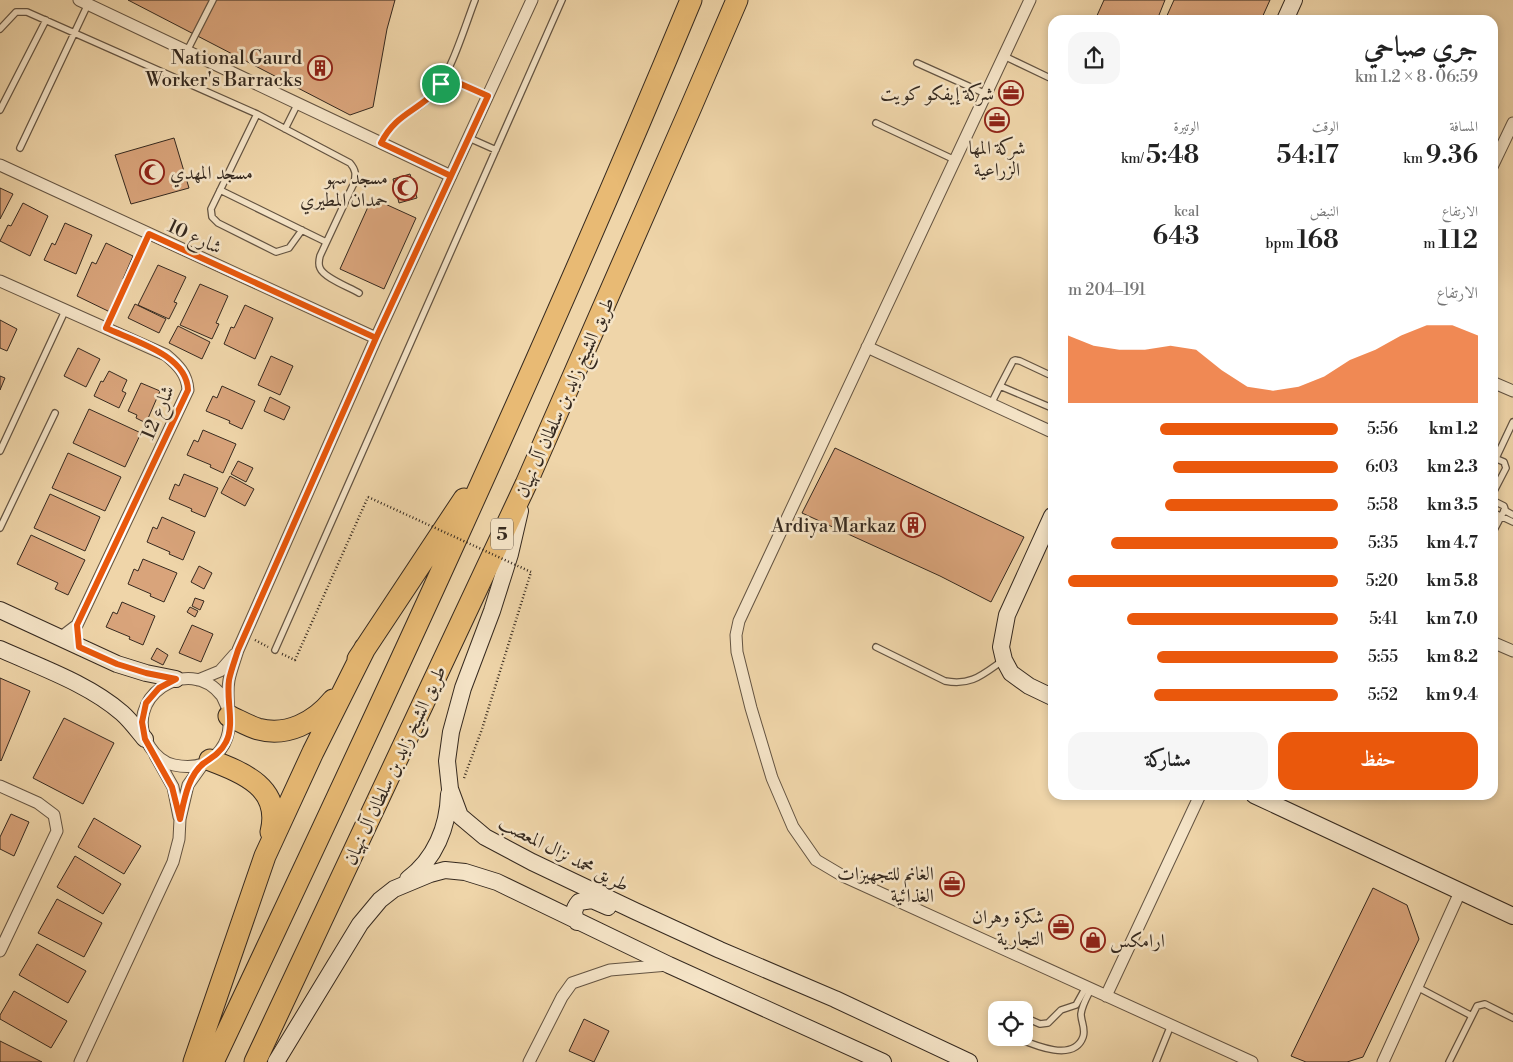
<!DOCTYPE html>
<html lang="ar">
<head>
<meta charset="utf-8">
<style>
	body { margin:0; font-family:"Libre Bodoni",Amiri,serif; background:#f6f6f6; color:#222; direction:rtl; height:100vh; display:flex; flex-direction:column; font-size:19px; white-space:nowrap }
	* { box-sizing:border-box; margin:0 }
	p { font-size:16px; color:#767676 }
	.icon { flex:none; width:28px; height:28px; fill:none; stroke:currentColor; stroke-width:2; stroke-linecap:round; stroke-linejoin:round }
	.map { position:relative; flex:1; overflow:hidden; direction:ltr }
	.details { position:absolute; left:1048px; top:15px; width:450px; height:785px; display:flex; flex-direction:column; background:#fff; border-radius:15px; box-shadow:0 2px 8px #0003; direction:rtl }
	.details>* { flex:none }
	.buttons { position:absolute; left:988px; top:1001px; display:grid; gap:10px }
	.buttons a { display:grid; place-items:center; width:45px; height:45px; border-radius:10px; background:#fff; box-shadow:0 2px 8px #0003; font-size:25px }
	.pin { position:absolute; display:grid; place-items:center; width:42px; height:42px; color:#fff; margin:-21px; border:2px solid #fff; border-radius:50%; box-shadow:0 1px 5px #0007 }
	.round { display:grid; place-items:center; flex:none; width:52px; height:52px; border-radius:15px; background:#f6f6f6 }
	.summary { display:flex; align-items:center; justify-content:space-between; height:85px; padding:0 20px }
	h1 { font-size:28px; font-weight:600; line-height:38px }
	.metrics { display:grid; grid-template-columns:repeat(3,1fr); gap:8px; height:85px; padding:5px 20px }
	.metrics div { display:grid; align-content:center }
	.metrics b { font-size:25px; font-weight:600 }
	.metrics small { font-size:14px; font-weight:400 }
	.metrics p { font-size:14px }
	.chart { height:140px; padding:10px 20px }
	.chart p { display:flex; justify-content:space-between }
	.chart svg { width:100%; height:90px; margin-top:5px; fill:#ea580c; opacity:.7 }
	.cta { display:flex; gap:10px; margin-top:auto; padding:10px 20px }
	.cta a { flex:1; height:58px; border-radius:15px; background:#ea580c; color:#fff; font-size:20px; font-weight:600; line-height:58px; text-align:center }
	.cta a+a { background:#f6f6f6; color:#222 }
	ul { padding:0 20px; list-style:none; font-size:16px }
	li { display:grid; grid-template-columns:80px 60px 1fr; align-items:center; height:38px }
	li i { height:12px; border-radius:6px; background:#ea580c }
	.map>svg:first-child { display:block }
	.building { fill:#d9a47b; stroke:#35291f }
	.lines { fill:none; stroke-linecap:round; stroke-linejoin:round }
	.lane-casing { stroke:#645442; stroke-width:8 }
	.street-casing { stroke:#645442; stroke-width:13 }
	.secondary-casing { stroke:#35291f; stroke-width:18 }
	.highway-casing { stroke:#35291f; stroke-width:23 }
	.path { stroke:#35291f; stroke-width:2.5; stroke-dasharray:1 2.5; stroke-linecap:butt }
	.lane { stroke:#f5e4c7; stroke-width:5.5 }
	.street { stroke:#f5e4c7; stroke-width:11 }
	.secondary { stroke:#f5e4c7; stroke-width:16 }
	.highway { stroke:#e8ba74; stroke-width:21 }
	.path-bridge { stroke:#35291f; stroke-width:2.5; stroke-dasharray:1 2.5; stroke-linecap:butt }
	.route-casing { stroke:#fff; stroke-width:10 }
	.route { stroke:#ea580c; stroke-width:6 }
	.labels { text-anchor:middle; stroke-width:5; stroke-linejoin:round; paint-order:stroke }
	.shield { fill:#f5e4c7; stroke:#6f6151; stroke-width:1 }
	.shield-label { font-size:18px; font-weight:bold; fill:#35291f }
	.poi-label { font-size:19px; fill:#35291f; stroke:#f5e4c7; text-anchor:end }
	.street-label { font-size:19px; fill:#35291f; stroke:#f5e4c7 }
</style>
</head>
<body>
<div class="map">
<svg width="1513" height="1062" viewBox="0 0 1513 1062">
	<rect width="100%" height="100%" fill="#efd5a9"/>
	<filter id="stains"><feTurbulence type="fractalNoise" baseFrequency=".004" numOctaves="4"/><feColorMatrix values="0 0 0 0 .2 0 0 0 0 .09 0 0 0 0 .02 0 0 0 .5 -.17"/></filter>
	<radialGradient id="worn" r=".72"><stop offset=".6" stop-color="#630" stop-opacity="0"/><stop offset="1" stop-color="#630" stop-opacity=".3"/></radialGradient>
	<path class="building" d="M128 0H395L387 29 373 107 350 115Z
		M1104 0H1165L1157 20H1095Z
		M1174 0H1270L1261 20H1165Z
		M174 138 189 188 131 204 115 155Z
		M410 174 417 198 399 203 393 179Z
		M0 188 13 194 0 219Z
		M372 198 416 218 384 289 340 269Z
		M23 203 48 216 30 256 0 241 8 225 11 226Z
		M65 223 92 235 76 274 44 260 52 243 55 245Z
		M106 243 133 256 123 279 125 280 110 312 77 296 92 262 96 264Z
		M158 265 186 277 174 302 177 303 169 319 138 305Z
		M200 284 228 296 216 323 219 324 212 339 180 325Z
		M135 304 166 319 159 333 128 318Z
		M245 305 273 318 255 359 224 344 231 327 234 328Z
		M0 320 17 329 7 351 0 348Z
		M178 326 210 342 202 359 169 343Z
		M78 348 100 359 86 387 64 376Z
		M271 356 293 366 280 395 258 385Z
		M109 371 127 380 122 391 126 393 119 408 94 396 101 381 103 382Z
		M0 376 5 378 0 390Z
		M141 383 160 391 146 423 136 418 137 415 128 411Z
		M222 386 255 401 242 429 229 423 230 421 206 411 213 396 217 398Z
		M270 397 290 407 284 420 264 411Z
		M89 409 141 433 125 467 73 443Z
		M203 430 236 444 223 473 210 467 211 465 187 455 194 440 198 442Z
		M835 448 1024 537 991 602 940 576 802 513Z
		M68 453 121 477 105 511 52 488Z
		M238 461 253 468 246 482 231 474Z
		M184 474 218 488 205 517 191 511 192 509 169 499 175 484 179 486Z
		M230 476 254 489 245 506 221 493Z
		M50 494 100 517 85 551 34 528Z
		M162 517 195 532 183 560 169 554 170 552 147 542 153 527 157 529Z
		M31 535 85 560 68 595 55 589 58 583 17 564Z
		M143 559 177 573 164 602 150 596 151 594 128 584 134 569 138 571Z
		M199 566 212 573 204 589 191 582Z
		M195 598 204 601 200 610 192 606Z
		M122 602 155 616 143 645 129 639 130 637 106 627 113 612 117 614Z
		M190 607 198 611 195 617 187 612Z
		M192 625 213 634 201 662 179 653Z
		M157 648 168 655 163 665 151 659Z
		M0 678 30 691 1 761 0 760Z
		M64 718 114 743 83 804 33 778Z
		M11 814 29 822 14 856 0 849V837Z
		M94 818 141 846 124 874 78 847Z
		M75 856 121 884 103 914 57 887Z
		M1373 888 1407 905 1419 939 1363 1057 1347 1062H1306L1291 1056Z
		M57 899 102 923 84 957 38 933Z
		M37 944 86 971 68 1003 19 975Z
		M14 991 67 1021 51 1048 0 1019V1015Z
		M584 1019 609 1031 594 1062 569 1051Z
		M0 1041 42 1062H0Z"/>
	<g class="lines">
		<defs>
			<path id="lane" d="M0 29 16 12H27L257 114 350 163C356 170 356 174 354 183L320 256C319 260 318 264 320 268 324 278 349 287 359 293
				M187 51 213 0
				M1004 56 1052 79
				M917 63 986 94
				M445 77 488 96
				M0 110 46 20
				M257 114 211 209 212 217 218 223 276 252 289 248 302 230
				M876 123 955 160
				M285 129 298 103
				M469 138 496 150
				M381 143C396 112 416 115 434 93 451 73 465 26 475 0
				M20 148 88 4
				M220 190 326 242
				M1052 376 1020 361 1015 360 1013 361 1000 386 1052 408
				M991 404 1000 386
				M0 451 65 311
				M1492 457 1504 462 1506 468 1492 495
				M1496 458 1513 422
				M1492 500 1504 506 1505 509 1492 534
				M1504 510 1513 515
				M1492 512 1513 522
				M0 528 55 413
				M876 647 945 681C971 686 982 675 1002 661
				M275 650 562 0
				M1417 987 1472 1016
				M1024 1017 1040 1024 1048 1023 1061 1010 1076 1005 1086 987
				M1017 1038C1036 1046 1074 1062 1083 1037 1086 1029 1081 1022 1081 1014 1082 1005 1087 997 1091 989
				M1156 1062 1171 1025
				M1449 1062 1477 1006 1485 1004 1513 1018"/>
			<path id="street" d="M79 0 451 176
				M1030 0 746 606 739 621 736 635 737 652 751 708 772 778 793 827 816 860 843 876 1252 1062
				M0 165 376 338
				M1492 167 1513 123
				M0 281 166 355C178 365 187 374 188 390L77 625 60 638
				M867 347 1052 432
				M1492 382 1513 391
				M1492 642 1513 651
				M198 680 220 671 235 654
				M228 709C226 705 224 700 222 696 189 652 119 699 150 747 155 755 164 763 174 765 188 768 205 767 216 755 239 732 224 707 229 680 231 670 235 660 238 650L376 338 532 0
				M155 755 173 787 179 817
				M0 786 38 803 54 815 57 831 0 951
				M1106 996 1200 795
				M80 1062 173 862 179 839 180 819 188 785 203 764
				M529 1062 562 997 572 983 610 970 668 965
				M1383 1062 1460 892"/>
			<path id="secondary" d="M1285 20 1294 0
				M520 511 510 554 492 611 463 688 451 732 447 761 450 789 460 816 485 837 532 862 635 911 720 950 835 999 969 1062
				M1052 516 1007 615 1001 647 1004 660 1011 673 1029 686 1052 697
				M0 610 117 664 146 673 176 679
				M0 649C40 667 89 684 122 713 131 721 138 731 145 739
				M1254 795 1513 916
				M408 879C435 859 448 827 449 794
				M577 922C573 914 573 909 579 902L592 900 608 907
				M276 1062 360 924 380 900 394 889 430 874 445 870 465 872 497 882 669 965 883 1062"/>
			<path id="highway" d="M358 659 464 499
				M229 716C238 720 248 726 258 729 287 737 315 722 333 700
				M210 760C244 773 282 788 271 832
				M194 1062 265 856 313 752 365 648
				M213 1062C379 711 542 359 691 0
				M255 1062 526 484 691 107 737 0"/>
		</defs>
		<use href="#lane" class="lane-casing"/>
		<use href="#street" class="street-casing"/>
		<use href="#secondary" class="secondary-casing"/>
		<use href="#highway" class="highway-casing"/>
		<path class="path" d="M111 318 145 243
			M255 640 268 647
			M282 654 295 660 368 497
			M464 778 482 729 531 572"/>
		<use href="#lane" class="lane"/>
		<use href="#street" class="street"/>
		<use href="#secondary" class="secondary"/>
		<use href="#highway" class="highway"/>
		<path class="path-bridge" d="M368 497 531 572"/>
	</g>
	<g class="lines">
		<defs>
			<path id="route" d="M441 84 445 77 488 96 376 338 149 234 106 328C134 341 187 355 188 390L77 625 79 647 117 664 146 673 176 679 159 688 146 703 142 722 145 739 172 787 180 819C184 801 188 775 204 763 213 757 221 752 226 742 235 725 226 700 229 680 231 670 235 660 238 650L376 338 451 176 381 143C397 111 422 111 441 84"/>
		</defs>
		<use href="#route" class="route-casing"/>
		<use href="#route" class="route"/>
	</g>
	<defs>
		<symbol id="building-ring" viewBox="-11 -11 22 22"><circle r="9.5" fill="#f5e4c7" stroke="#8f2418" stroke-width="1.5"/><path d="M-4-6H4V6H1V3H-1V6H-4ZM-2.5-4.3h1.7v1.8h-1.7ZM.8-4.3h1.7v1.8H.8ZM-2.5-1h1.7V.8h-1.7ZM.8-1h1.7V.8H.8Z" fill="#8f2418"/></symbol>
		<symbol id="office-ring" viewBox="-11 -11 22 22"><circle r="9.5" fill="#f5e4c7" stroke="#8f2418" stroke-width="1.5"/><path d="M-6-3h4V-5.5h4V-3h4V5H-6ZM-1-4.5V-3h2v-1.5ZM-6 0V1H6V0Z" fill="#8f2418"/></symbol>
		<symbol id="mosque-ring" viewBox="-11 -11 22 22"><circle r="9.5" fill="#f5e4c7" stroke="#8f2418" stroke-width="1.5"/><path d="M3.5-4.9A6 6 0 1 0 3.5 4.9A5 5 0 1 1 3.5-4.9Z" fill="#8f2418"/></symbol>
		<symbol id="shop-ring" viewBox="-11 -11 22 22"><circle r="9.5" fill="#f5e4c7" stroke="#8f2418" stroke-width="1.5"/><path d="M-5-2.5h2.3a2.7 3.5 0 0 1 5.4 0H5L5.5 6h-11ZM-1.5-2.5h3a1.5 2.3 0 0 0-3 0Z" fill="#8f2418"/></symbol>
	</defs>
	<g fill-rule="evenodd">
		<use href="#building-ring" x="306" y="54" width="28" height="28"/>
		<use href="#office-ring" x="997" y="79" width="28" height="28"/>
		<use href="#office-ring" x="983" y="106" width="28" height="28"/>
		<use href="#mosque-ring" x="138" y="158" width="28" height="28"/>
		<use href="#mosque-ring" x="391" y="174" width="28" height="28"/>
		<use href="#building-ring" x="899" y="511" width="28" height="28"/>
		<use href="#office-ring" x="938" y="870" width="28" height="28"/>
		<use href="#office-ring" x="1047" y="913" width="28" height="28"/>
		<use href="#shop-ring" x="1079" y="926" width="28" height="28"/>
	</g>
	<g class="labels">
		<rect class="shield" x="491" y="518.5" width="22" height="31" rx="4"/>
		<g class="shield-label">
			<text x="502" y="540">5</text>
		</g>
		<g class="poi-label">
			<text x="302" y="64">National Gaurd<tspan x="302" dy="22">Worker's Barracks</tspan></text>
			<text x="994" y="100">شركة إيفكو كويت</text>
			<text x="997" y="154" text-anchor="middle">شركة المها<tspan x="997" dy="22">الزراعية</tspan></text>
			<text x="170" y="179" text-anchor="start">مسجد المهدي</text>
			<text x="388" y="184">مسجد سهو<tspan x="388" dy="22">حمدان المطيري</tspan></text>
			<text x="896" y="532">Ardiya Markaz</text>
			<text x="934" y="880">الغانم للتجهيزات<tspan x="934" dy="22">الغذائية</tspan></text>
			<text x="1044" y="923">شكرة وهران<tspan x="1044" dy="22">التجارية</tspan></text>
			<text x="1110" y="947" text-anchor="start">ارامكس</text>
		</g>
		<g class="street-label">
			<text transform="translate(195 236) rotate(25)" y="7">شارع 10</text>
			<text transform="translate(564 397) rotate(-66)" y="7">طريق الشيخ زايد بن سلطان آل نهيان</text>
			<text transform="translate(157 412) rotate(-67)" y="7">شارع 12</text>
			<text transform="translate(394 765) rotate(-65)" y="7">طريق الشيخ زايد بن سلطان آل نهيان</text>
			<text transform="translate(564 853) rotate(27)" y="7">طريق محمد نزال المعصب</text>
		</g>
	</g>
	<rect width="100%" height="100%" filter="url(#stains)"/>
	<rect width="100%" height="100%" fill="url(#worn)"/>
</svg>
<div class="buttons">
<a><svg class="icon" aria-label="locate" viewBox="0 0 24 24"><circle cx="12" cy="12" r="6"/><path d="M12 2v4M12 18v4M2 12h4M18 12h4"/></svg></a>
</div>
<div class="pin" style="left:441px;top:84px;background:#1e9e55"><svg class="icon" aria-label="arrive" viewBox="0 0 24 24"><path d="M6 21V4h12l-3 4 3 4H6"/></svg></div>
<section class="details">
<div class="summary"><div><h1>جري صباحي</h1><p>06:59 · 8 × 1.2 km</p></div><a class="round"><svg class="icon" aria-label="share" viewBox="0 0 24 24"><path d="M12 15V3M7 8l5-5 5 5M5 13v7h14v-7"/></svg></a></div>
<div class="metrics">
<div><p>المسافة</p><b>9.36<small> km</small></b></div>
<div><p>الوقت</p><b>54:17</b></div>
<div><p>الوتيرة</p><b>5:48<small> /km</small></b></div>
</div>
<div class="metrics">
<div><p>الارتفاع</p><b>112<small> m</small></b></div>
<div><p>النبض</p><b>168<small> bpm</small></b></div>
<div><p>kcal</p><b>643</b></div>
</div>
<div class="chart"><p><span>الارتفاع</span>191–204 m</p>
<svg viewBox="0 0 160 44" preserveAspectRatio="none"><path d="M0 44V11L10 16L20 18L30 18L40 16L50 18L60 28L70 36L80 38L90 36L100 31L110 23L120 18L130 11L140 6L150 6L160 11V44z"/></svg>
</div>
<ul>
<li><b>1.2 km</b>5:56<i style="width:66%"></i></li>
<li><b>2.3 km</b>6:03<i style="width:61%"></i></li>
<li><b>3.5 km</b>5:58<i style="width:64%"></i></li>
<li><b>4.7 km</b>5:35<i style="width:84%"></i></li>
<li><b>5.8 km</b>5:20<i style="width:100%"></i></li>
<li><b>7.0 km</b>5:41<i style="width:78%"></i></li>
<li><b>8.2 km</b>5:55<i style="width:67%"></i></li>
<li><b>9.4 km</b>5:52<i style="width:68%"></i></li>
</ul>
<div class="cta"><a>حفظ</a><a>مشاركة</a></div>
</section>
</div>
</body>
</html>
